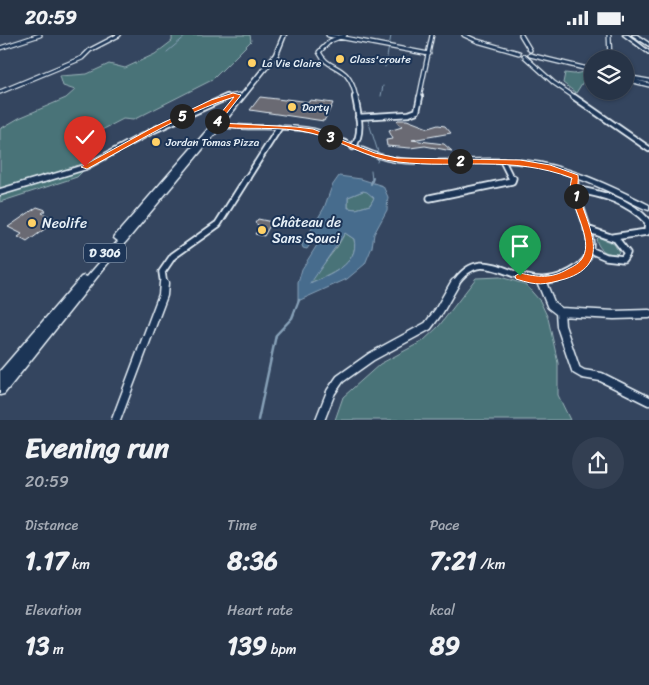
<!DOCTYPE html>
<html lang="en">
<head>
<meta charset="utf-8">
<style>
	body { margin:0; font-family:Sriracha,sans-serif; background:#333f52; color:#f1f3f6; height:100vh; display:flex; flex-direction:column; font-size:19px; white-space:nowrap }
	* { box-sizing:border-box; margin:0 }
	p { font-size:16px; color:#a4aab4 }
	.icon { flex:none; width:28px; height:28px; fill:none; stroke:currentColor; stroke-width:2; stroke-linecap:round; stroke-linejoin:round }
	.map { position:relative; height:385px; overflow:hidden }
	.drawer { display:flex; flex-direction:column; background:#273447; flex:1 }
	.drawer>* { flex:none }
	.buttons { position:absolute; left:584px; top:15px; display:grid; gap:10px }
	.buttons a { display:grid; place-items:center; width:50px; height:50px; border-radius:50%; background:#273447; box-shadow:0 1px 4px #0004,0 0 0 1px #434f60; font-size:25px }
	.pin { position:absolute; display:grid; place-items:center; width:42px; height:42px; color:#fff; margin:-51px -21px; border-radius:50% 50% 50% 0; rotate:-45deg; box-shadow:0 0 5px #0007 }
	.pin .icon { rotate:45deg }
	.km { position:absolute; width:25px; height:25px; margin:-12px; border-radius:50%; background:#222; color:#fff; font-size:14px; line-height:25px; text-align:center }
	.round { display:grid; place-items:center; flex:none; width:52px; height:52px; border-radius:26px; background:#333f52 }
	.headline { display:flex; align-items:center; justify-content:space-between; height:85px; padding:0 25px }
	h1 { font-size:28px; font-weight:800; line-height:38px }
	.figures { display:grid; grid-template-columns:repeat(3,1fr); gap:8px; height:85px; padding:5px 25px }
	.figures div { display:grid; align-content:center }
	.figures b { font-size:25px; font-weight:800 }
	.figures small { font-size:14px; font-weight:400 }
	.figures p { font-size:14px }
	.status { display:flex; justify-content:space-between; align-items:center; height:35px; padding:0 25px; background:#273447; direction:ltr }
	.status svg { height:14px; fill:currentColor }
	.map>svg:first-child { display:block }
	.green { fill:#4a7378; stroke:#99b2b8 }
	.water { fill:#466c8d; stroke:#87a1b8; fill-rule:evenodd }
	.lines { fill:none; stroke-linecap:round; stroke-linejoin:round }
	.stream-far2 { stroke:#87a1b8; stroke-width:1 }
	.stream-far1 { stroke:#87a1b8; stroke-width:2 }
	.stream { stroke:#87a1b8; stroke-width:2.5 }
	.building { fill:#6a6b73; stroke:#e8f1f8 }
	.minor-far3-casing { stroke:#e8f1f8; stroke-width:5.5 }
	.minor-far2-casing { stroke:#e8f1f8; stroke-width:8 }
	.minor-far1-casing { stroke:#e8f1f8; stroke-width:9 }
	.minor-casing { stroke:#e8f1f8; stroke-width:11 }
	.major-casing { stroke:#e8f1f8; stroke-width:3 }
	.highway-casing { stroke:#e8f1f8; stroke-width:3 }
	.minor-far3 { stroke:#1d3557; stroke-width:3 }
	.minor-far2 { stroke:#1d3557; stroke-width:4.5 }
	.minor-far1 { stroke:#1d3557; stroke-width:5.5 }
	.minor { stroke:#1d3557; stroke-width:8 }
	.major { fill:#1d3557; fill-rule:evenodd }
	.highway { fill:#1d3557; fill-rule:evenodd }
	.route { fill:#ea580c; stroke:#fff }
	.poi-dot { fill:#ffd166; stroke:#1d3557; stroke-width:2 }
	.labels { text-anchor:middle; stroke-width:4; stroke-linejoin:round; paint-order:stroke }
	.far-poi-label { font-size:11px; fill:#e8f1f8; stroke:#1d3557; text-anchor:start }
	.shield { fill:#1d3557; stroke:#abb9c8; stroke-width:1 }
	.shield-label { font-size:12px; font-weight:bold; fill:#e8f1f8 }
	.poi-label { font-size:14px; fill:#e8f1f8; stroke:#1d3557; text-anchor:start }
</style>
</head>
<body>
<div class="status"><b>20:59</b><svg viewBox="0 0 49 12"><path d="M0 12V9h3v3zM5 12V6h3v6zM10 12V3h3v9zM15 12V0h3v12zM26 1h20v11H26zM47 4h2v5h-2z"/></svg></div>
<div class="map">
<svg width="649" height="385" viewBox="0 0 649 385">
	<rect width="100%" height="100%" fill="#34455f"/>
	<filter id="ink" filterUnits="userSpaceOnUse"><feTurbulence type="fractalNoise" baseFrequency=".02" numOctaves="2"/><feDisplacementMap in="SourceGraphic" scale="10" xChannelSelector="R" yChannelSelector="G"/><feConvolveMatrix kernelMatrix="1 2 1 2 8 2 1 2 1" color-interpolation-filters="sRGB"/></filter>
	<g filter="url(#ink)">
		<path class="green" d="M172 0H250L251 6 212 45 133 85 123 84 100 96 105 101 87 118 95 124 77 142 0 167V94L19 83 66 63 75 55 63 51 60 41 87 39 109 29 125 33 155 19 172 6Z
			M588 36 592 37 591 43 586 42 576 58 563 48 565 38 574 39Z
			M363 156H367L374 163 370 170 356 174 348 173V162Z
			M345 198 354 204C360 230 328 240 310 249V246L337 212Z
			M598 202 614 209 619 217 617 219C605 219 599 215 596 204Z
			M500 242 525 249 540 266 548 283 558 328V360L570 385H335L343 362 380 329 423 306 439 291 476 243Z"/>
		<path class="water" d="M339 141 361 144 383 151 388 162 387 175 374 199 372 212 365 229 347 244 298 266V248L302 234 322 202H315L307 214 303 213 302 210 324 173 332 151ZM363 156 367 157 374 163 370 170 356 174 348 173V162ZM345 198 354 204C360 229 328 241 310 249Z"/>
		<g class="lines">
			<path class="stream-far2" d="M167 17 187 0
				M385 32 391 1
				M381 61 383 51
				M368 85 378 117
				M377 127 378 124
				M371 136 372 145"/>
			<path class="stream-far1" d="M371 149 373 143"/>
			<path class="stream" d="M258 385 276 300 292 283 299 265"/>
		</g>
		<path class="building" d="M260 62 285 65 286 64 309 67 310 65 333 68 324 86 250 75Z
			M398 85H407L428 93 438 90 445 91 451 98 412 105 444 109 452 116 425 111 410 113 387 111 386 105 393 104 389 96 402 92 396 87Z
			M37 172 46 175 42 178 57 185 27 207 18 202 22 199 8 192Z
			M258 184 272 187 264 201 255 199 260 191 255 188Z"/>
		<g class="lines">
			<defs>
				<path id="minor-far3" d="M328 0 429 19
					M345 0 330 6 319 17C329 38 349 26 356 63
					M464 0 477 6 519 18
					M521 0 530 15
					M609 0 610 24
					M0 13 40 0
					M530 20 592 35
					M524 21 554 48 576 63
					M627 42 649 46
					M625 44 649 50
					M0 57 82 23 90 15 119 0
					M223 63 239 60
					M419 63 432 0"/>
				<path id="minor-far2" d="M574 62 649 114
					M358 82 409 79 417 76 420 62
					M353 112C364 99 358 78 355 62
					M503 127 512 145
					M42 145 85 132 154 95 227 62
					M246 145 279 93
					M575 145V141"/>
				<path id="minor-far1" d="M574 154C602 159 628 165 648 187L647 197 613 202
					M0 157 47 143
					M430 163 512 146 513 143
					M587 194 616 204 627 218 623 224 606 222 590 215
					M541 247 542 250
					M164 250 162 237 173 221 218 189 247 143
					M454 250C481 208 508 246 543 245 551 245 558 243 565 240 572 237 579 233 584 227 603 206 572 169 575 143"/>
				<path id="minor" d="M542 248 551 270 560 277 561 291 576 335 583 339 601 342 649 366
					M560 277 614 280 649 279
					M116 385 163 260 164 248
					M320 385 331 357 340 344 371 322 428 291 439 276 455 248"/>
				<path id="major" d="M282 0H286L278 20 223 89C253 93 284 88 314 94 342 101 367 119 396 123 437 129 479 121 521 125 566 129 609 150 649 170V175C638 172 629 165 618 161 592 148 565 137 537 131 491 122 443 133 397 127 366 123 341 103 311 97 282 91 251 96 221 92L105 232 4 359 0 360V336L81 242 84 241 87 242 118 206 114 203 115 201 216 85 220 86 274 19Z"/>
				<path id="highway" d="M623 0H628L649 16V19Z
					M632 0H637L649 8V11Z"/>
			</defs>
			<use href="#minor-far3" class="minor-far3-casing"/>
			<use href="#minor-far2" class="minor-far2-casing"/>
			<use href="#minor-far1" class="minor-far1-casing"/>
			<use href="#minor" class="minor-casing"/>
			<use href="#major" class="major-casing"/>
			<use href="#highway" class="highway-casing"/>
			<use href="#minor-far3" class="minor-far3"/>
			<use href="#minor-far2" class="minor-far2"/>
			<use href="#minor-far1" class="minor-far1"/>
			<use href="#minor" class="minor"/>
			<use href="#major" class="major"/>
			<use href="#highway" class="highway"/>
		</g>
	</g>
	<path class="route" d="M233 58 241 60 219 88 296 92 313 94 375 118 397 123 520 125 550 130 578 140C579 145 577 150 578 155 584 187 616 228 565 244 543 250 538 251 516 244L515 241 520 238C538 242 551 244 568 234 574 231 580 228 583 222 593 204 572 173 570 154 570 151 571 146 572 143 511 120 459 134 398 127 367 124 341 105 311 98 279 90 244 96 212 91V89L234 62C183 78 135 108 87 134L81 132 152 93 211 65Z"/>
	<g class="poi-dot">
		<circle cx="340" cy="24" r="5"/>
		<circle cx="252" cy="28" r="5"/>
		<circle cx="292" cy="72" r="5"/>
		<circle cx="156" cy="107" r="5"/>
		<circle cx="32" cy="188" r="5"/>
		<circle cx="262" cy="195" r="5"/>
	</g>
	<g class="labels">
		<g class="far-poi-label">
			<text x="350" y="28">Class'croute</text>
			<text x="262" y="32">La Vie Claire</text>
			<text x="302" y="76">Darty</text>
			<text x="166" y="111">Jordan Tomas Pizza</text>
		</g>
		<rect class="shield" x="84" y="208.5" width="42" height="19" rx="4"/>
		<g class="shield-label">
			<text x="105" y="222">D 306</text>
		</g>
		<g class="poi-label">
			<text x="272" y="192">Château de<tspan x="272" dy="16">Sans Souci</tspan></text>
			<text x="42" y="193">Neolife</text>
		</g>
	</g>
</svg>
<div class="buttons">
<a><svg class="icon" aria-label="layers" viewBox="0 0 24 24"><path d="M12 4l9 5-9 5-9-5zM3 14l9 5 9-5"/></svg></a>
</div>
<div class="pin" style="left:520px;top:241px;background:#1e9e55"><svg class="icon" aria-label="arrive" viewBox="0 0 24 24"><path d="M6 21V4h12l-3 4 3 4H6"/></svg></div>
<div class="pin" style="left:85px;top:132px;background:#d93025"><svg class="icon" aria-label="check" viewBox="0 0 24 24"><path d="M5 12l5 5 9-10"/></svg></div>
<b class="km" style="left:576px;top:161px">1</b>
<b class="km" style="left:460px;top:126px">2</b>
<b class="km" style="left:330px;top:102px">3</b>
<b class="km" style="left:217px;top:86px">4</b>
<b class="km" style="left:182px;top:81px">5</b>
</div>
<section class="drawer">
<div class="headline"><div><h1>Evening run</h1><p>20:59</p></div><a class="round"><svg class="icon" aria-label="share" viewBox="0 0 24 24"><path d="M12 15V3M7 8l5-5 5 5M5 13v7h14v-7"/></svg></a></div>
<div class="figures">
<div><p>Distance</p><b>1.17<small> km</small></b></div>
<div><p>Time</p><b>8:36</b></div>
<div><p>Pace</p><b>7:21<small> /km</small></b></div>
</div>
<div class="figures">
<div><p>Elevation</p><b>13<small> m</small></b></div>
<div><p>Heart rate</p><b>139<small> bpm</small></b></div>
<div><p>kcal</p><b>89</b></div>
</div>
</section>
</body>
</html>
